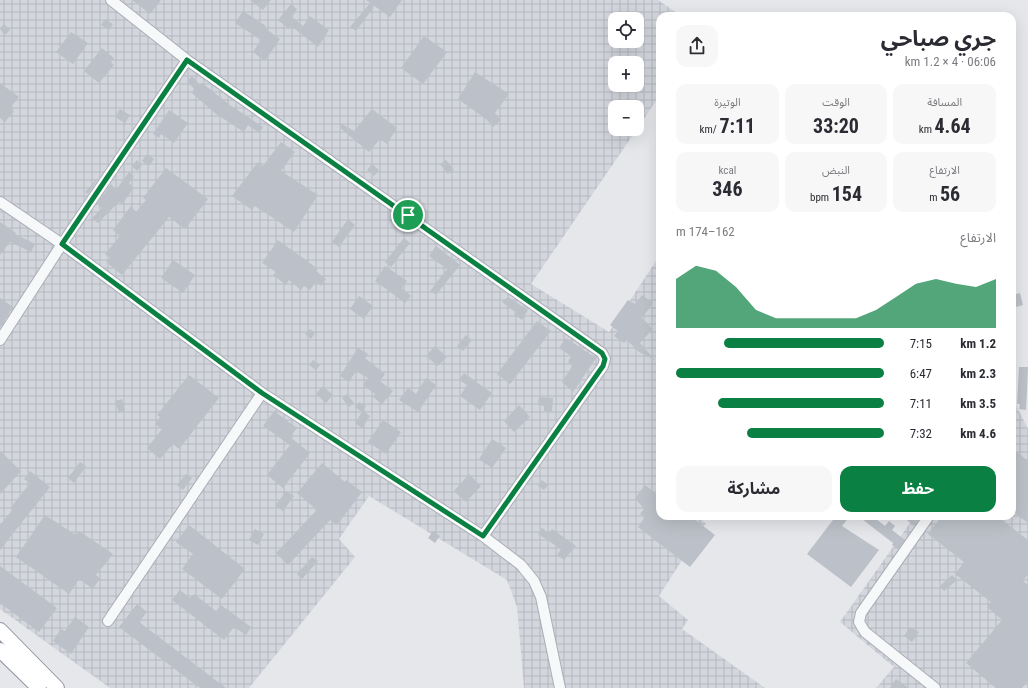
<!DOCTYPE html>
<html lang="ar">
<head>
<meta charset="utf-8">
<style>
	body { margin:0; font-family:"Roboto Condensed","Noto Sans Arabic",sans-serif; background:#f7f7f7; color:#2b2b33; direction:rtl; height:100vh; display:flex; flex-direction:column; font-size:15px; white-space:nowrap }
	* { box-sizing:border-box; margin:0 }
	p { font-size:13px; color:#7c7c81 }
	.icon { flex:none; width:22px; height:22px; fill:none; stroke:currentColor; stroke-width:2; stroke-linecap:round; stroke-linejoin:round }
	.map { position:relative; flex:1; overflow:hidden; direction:ltr }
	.side { position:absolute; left:656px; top:12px; width:360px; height:508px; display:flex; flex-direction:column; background:#fff; border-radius:12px; box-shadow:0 4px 16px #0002; direction:rtl }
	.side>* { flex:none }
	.tools { position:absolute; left:608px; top:12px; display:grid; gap:8px }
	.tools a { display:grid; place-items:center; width:36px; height:36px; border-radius:8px; background:#fff; box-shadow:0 4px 16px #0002; font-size:20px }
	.pin { position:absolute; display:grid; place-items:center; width:34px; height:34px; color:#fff; margin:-17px; border:2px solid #fff; border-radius:50%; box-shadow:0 1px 4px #0007 }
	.round { display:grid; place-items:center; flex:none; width:42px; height:42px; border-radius:12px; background:#f7f7f7 }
	.head { display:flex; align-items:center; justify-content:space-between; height:68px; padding:0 20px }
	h1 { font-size:22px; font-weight:700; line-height:30px }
	.metrics { display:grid; grid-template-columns:repeat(3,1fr); gap:6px; height:68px; padding:4px 20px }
	.metrics div { display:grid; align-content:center; border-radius:10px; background:#f7f7f7; text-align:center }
	.metrics b { font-size:20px; font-weight:700 }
	.metrics small { font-size:11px; font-weight:400 }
	.metrics p { font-size:11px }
	.chart { height:112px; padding:8px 20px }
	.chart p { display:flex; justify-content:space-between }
	.chart svg { width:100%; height:72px; margin-top:4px; fill:#0b8043; opacity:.7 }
	.action { display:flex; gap:8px; margin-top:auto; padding:8px 20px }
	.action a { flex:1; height:46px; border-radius:12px; background:#0b8043; color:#fff; font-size:16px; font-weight:700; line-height:46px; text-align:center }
	.action a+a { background:#f7f7f7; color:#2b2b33 }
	ul { padding:0 20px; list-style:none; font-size:13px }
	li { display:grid; grid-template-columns:64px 48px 1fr; align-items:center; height:30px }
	li i { height:10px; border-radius:5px; background:#0b8043 }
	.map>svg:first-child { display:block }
	.industrial { fill:url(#industrial-grid); fill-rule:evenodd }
	.building { fill:#bcc0c8 }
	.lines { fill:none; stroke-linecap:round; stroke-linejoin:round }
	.minor-casing { stroke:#aaaeb5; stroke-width:12 }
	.highway-casing { stroke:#8d93a1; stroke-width:16 }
	.minor { stroke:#f7f8fa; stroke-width:10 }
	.highway { stroke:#fff; stroke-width:14 }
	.route-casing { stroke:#fff; stroke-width:8 }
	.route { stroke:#0b8043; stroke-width:5 }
</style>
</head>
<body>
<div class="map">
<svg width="1028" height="688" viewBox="0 0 1028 688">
	<defs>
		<pattern id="industrial-grid" width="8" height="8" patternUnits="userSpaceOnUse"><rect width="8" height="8" fill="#d3d6dd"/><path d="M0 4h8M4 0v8" fill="none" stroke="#b5b8bf"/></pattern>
	</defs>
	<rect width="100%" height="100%" fill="#e5e7eb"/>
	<path class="industrial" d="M0 0H658L681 16H660V95L637 129V107H615V129H637L531 284 609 332 660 255V516H695L706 523 659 596 688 620 682 629 765 688H524L517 607 507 580 369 496 339 539 355 557 249 688H110L0 609ZM615 19H637V41H615ZM615 63H637V85H615Z
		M1012 397 1028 429V688H876L894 667 840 622 915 516H1012Z"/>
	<path class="building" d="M132 0H161L150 14Z
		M250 0H271L263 10Z
		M366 0H402L390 17Z
		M370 3 374 7 356 31 350 27Z
		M291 4 297 9 292 17 303 26 310 16 329 30 318 47 291 26 289 29 278 20Z
		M243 11 266 26 265 28 280 39 265 61 253 52 261 40 235 23Z
		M105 19 113 24 109 30 101 25Z
		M4 24 10 30 5 35 0 29Z
		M71 32 88 43 73 64 56 52Z
		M424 36 447 52 423 84 401 68Z
		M102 48 114 58 111 62 114 65 99 83 84 71Z
		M475 72 509 94 495 113 501 120 493 127 486 119 458 99Z
		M192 76 200 85 202 83 230 105 263 127 259 133 248 125 244 132 216 114 192 93 194 89 187 81Z
		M0 83 19 97 10 108 14 111 5 122 0 118Z
		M120 109 130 115 125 123 115 117Z
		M372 109 397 128 387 144 380 139 369 152 340 128 342 124 354 131Z
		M169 110 188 123 174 143 161 134 159 138 153 134Z
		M281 142 295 152 281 171 318 195 294 232 255 206 252 210 232 196 258 162 263 166Z
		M147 154 154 159 149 166 142 161Z
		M137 160 142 165 137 171 132 166Z
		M446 160 454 170 448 174 440 164Z
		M372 164 379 170 374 176 367 170Z
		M166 168 208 199 185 229 169 217 122 275 106 262 110 258 105 254 120 236 113 230 131 206 136 212 146 200 143 198Z
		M129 172 134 176 129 183 134 188 122 204 119 202 98 223 92 218 102 208 97 204 111 184 116 190Z
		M99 177 88 194 85 192Z
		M348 219 355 225 339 247 332 242Z
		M0 222 16 233 15 234 35 244 31 252 10 242 0 255Z
		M404 238 410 243 391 267 385 262Z
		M278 240 318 269 316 271 326 279 321 286 316 282 310 290 304 286 301 290 289 280 286 285 273 275 276 272 262 263Z
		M436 246 460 265 436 295 430 291 447 269 429 256Z
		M173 260 195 275 183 293 161 278Z
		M385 266 407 281 402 288 411 296 405 303 375 281Z
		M1020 293 1023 305 1012 308V295Z
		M642 295 653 303 642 318 653 329 640 343 655 360 639 352 627 340 624 343 614 336 618 331 610 325 628 300 635 304Z
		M359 296 373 306 364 319 350 309Z
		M508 297 528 310 522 320 514 314 515 312 502 302Z
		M0 298 13 307 0 328Z
		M537 321 551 331 510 384 497 374Z
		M310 329 315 333 311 339 305 334Z
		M466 335 472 340 463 351 457 346Z
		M566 338 596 358 573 392 562 382 573 365 568 362 571 356 559 348Z
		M435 346 447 357 438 366 426 356Z
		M358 348 368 354 365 358 385 374 380 381 393 391 382 404 373 397 375 394 363 385 368 378 356 371 349 382 340 376Z
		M313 360 320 365 316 370 309 365Z
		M1019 367H1028L1026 410 1019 409 1020 404H1017Z
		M464 373 492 393 480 410 460 396 467 385 459 380Z
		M189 375 219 398 179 449 173 444 160 459 147 448 162 429 155 424 160 417 157 415Z
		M426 378 436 385 418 412 399 400 408 388 416 394Z
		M323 386 333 395 326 403 316 394Z
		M347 394 354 403 349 407 342 398Z
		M539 397 553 398 552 412 544 411V406L538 405Z
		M122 399 125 411 119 413 115 401Z
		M359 402 366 406 363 411 370 416 362 428 355 423 362 412 355 407Z
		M519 405 530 417 514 432 504 421Z
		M274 411 297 428 290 437 310 453 283 488 267 475 290 445 263 426Z
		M383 420 401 432 386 454 368 442Z
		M492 439 506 448 492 468 479 459Z
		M1012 448 1028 461V523L1012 511Z
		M0 451 21 471 0 494Z
		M80 462 86 466 74 483 68 478Z
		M322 463 345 482 346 480 362 492 337 525 330 520 288 565 276 553 317 510 297 493Z
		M30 471 50 487 0 550V525L14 508 12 506 30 483 24 479Z
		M186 474 192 478 183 490 177 485Z
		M469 474 481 486 466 502 454 491Z
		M542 480 548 485 544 490 538 486Z
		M645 485 660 497V516H690L715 535 690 567 638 527 645 517 640 514 644 509 635 498Z
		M286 491 294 496 283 511 275 506Z
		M45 515 76 535 79 531 113 554 96 575 100 578 93 589 79 579 69 594 16 557Z
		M836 516H850L842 526 879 550 851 587 807 554Z
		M858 516H872L885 526 889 521 895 526 892 530 905 540 898 549 892 545 893 543Z
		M902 516H921L914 526Z
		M942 516H997L1028 540V574L1023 581 1028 585V681L1022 688H996L966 663 1002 620 987 607 991 602 955 574 964 562 928 534Z
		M189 525 245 569 222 599 182 569 193 554 176 542Z
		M542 528 549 533 552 529 576 546 564 560 557 555 561 549 538 534Z
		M255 529 264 534 258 545 249 540Z
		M433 531 440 536 435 543 428 538Z
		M312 557 318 561 302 579 297 574Z
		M0 566 57 608 39 632 0 603Z
		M952 575 957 580 944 591 940 586Z
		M180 590 190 598 194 594 216 611 221 605 251 627 246 635 234 627 224 640 172 600Z
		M137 604 147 612 139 622 226 688H200L119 627Z
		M75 617 89 627 71 654 53 641 61 629 65 631Z
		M910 627 919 632 912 642 904 636Z
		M896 679 909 688H890Z"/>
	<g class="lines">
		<defs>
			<path id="minor" d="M111 0 187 60 602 353 605 359 603 366 483 536
				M0 202 62 244 262 393 483 536 521 565 534 581 541 597 560 688
				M0 340 62 244 187 60
				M929 516 861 613 859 622 865 632 935 688
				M108 621 262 393"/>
			<path id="highway" d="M0 630 57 688
				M0 650 39 688"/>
		</defs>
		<use href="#minor" class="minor-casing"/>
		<use href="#highway" class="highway-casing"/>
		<use href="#minor" class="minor"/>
		<use href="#highway" class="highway"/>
	</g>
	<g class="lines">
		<defs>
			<path id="route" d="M187 60 602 353 605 359 603 366 483 536 262 393 62 244Z"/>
		</defs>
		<use href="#route" class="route-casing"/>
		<use href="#route" class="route"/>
	</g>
</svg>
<div class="tools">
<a><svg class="icon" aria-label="locate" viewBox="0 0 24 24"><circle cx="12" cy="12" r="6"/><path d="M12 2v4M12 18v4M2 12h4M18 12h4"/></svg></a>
<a>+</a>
<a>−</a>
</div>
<div class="pin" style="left:408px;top:215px;background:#1e9e55"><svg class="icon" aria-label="arrive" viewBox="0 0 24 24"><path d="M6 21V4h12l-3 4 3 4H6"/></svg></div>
<section class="side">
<div class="head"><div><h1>جري صباحي</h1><p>06:06 · 4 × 1.2 km</p></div><a class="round"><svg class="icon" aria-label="share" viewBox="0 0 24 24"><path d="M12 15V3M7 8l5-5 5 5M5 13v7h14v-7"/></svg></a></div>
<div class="metrics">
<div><p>المسافة</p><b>4.64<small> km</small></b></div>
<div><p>الوقت</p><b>33:20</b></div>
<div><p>الوتيرة</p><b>7:11<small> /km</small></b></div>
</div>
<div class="metrics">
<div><p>الارتفاع</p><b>56<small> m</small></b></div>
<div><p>النبض</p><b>154<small> bpm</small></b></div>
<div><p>kcal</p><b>346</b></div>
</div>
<div class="chart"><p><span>الارتفاع</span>162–174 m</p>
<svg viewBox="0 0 160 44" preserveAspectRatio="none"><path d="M0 44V14L10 6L20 9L30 19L40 33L50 38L60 38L70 38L80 38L90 38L100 33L110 25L120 17L130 14L140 17L150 19L160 14V44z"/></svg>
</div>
<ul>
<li><b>1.2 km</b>7:15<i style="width:77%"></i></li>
<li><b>2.3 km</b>6:47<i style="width:100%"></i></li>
<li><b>3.5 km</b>7:11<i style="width:80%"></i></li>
<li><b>4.6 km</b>7:32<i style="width:66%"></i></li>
</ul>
<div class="action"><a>حفظ</a><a>مشاركة</a></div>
</section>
</div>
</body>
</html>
